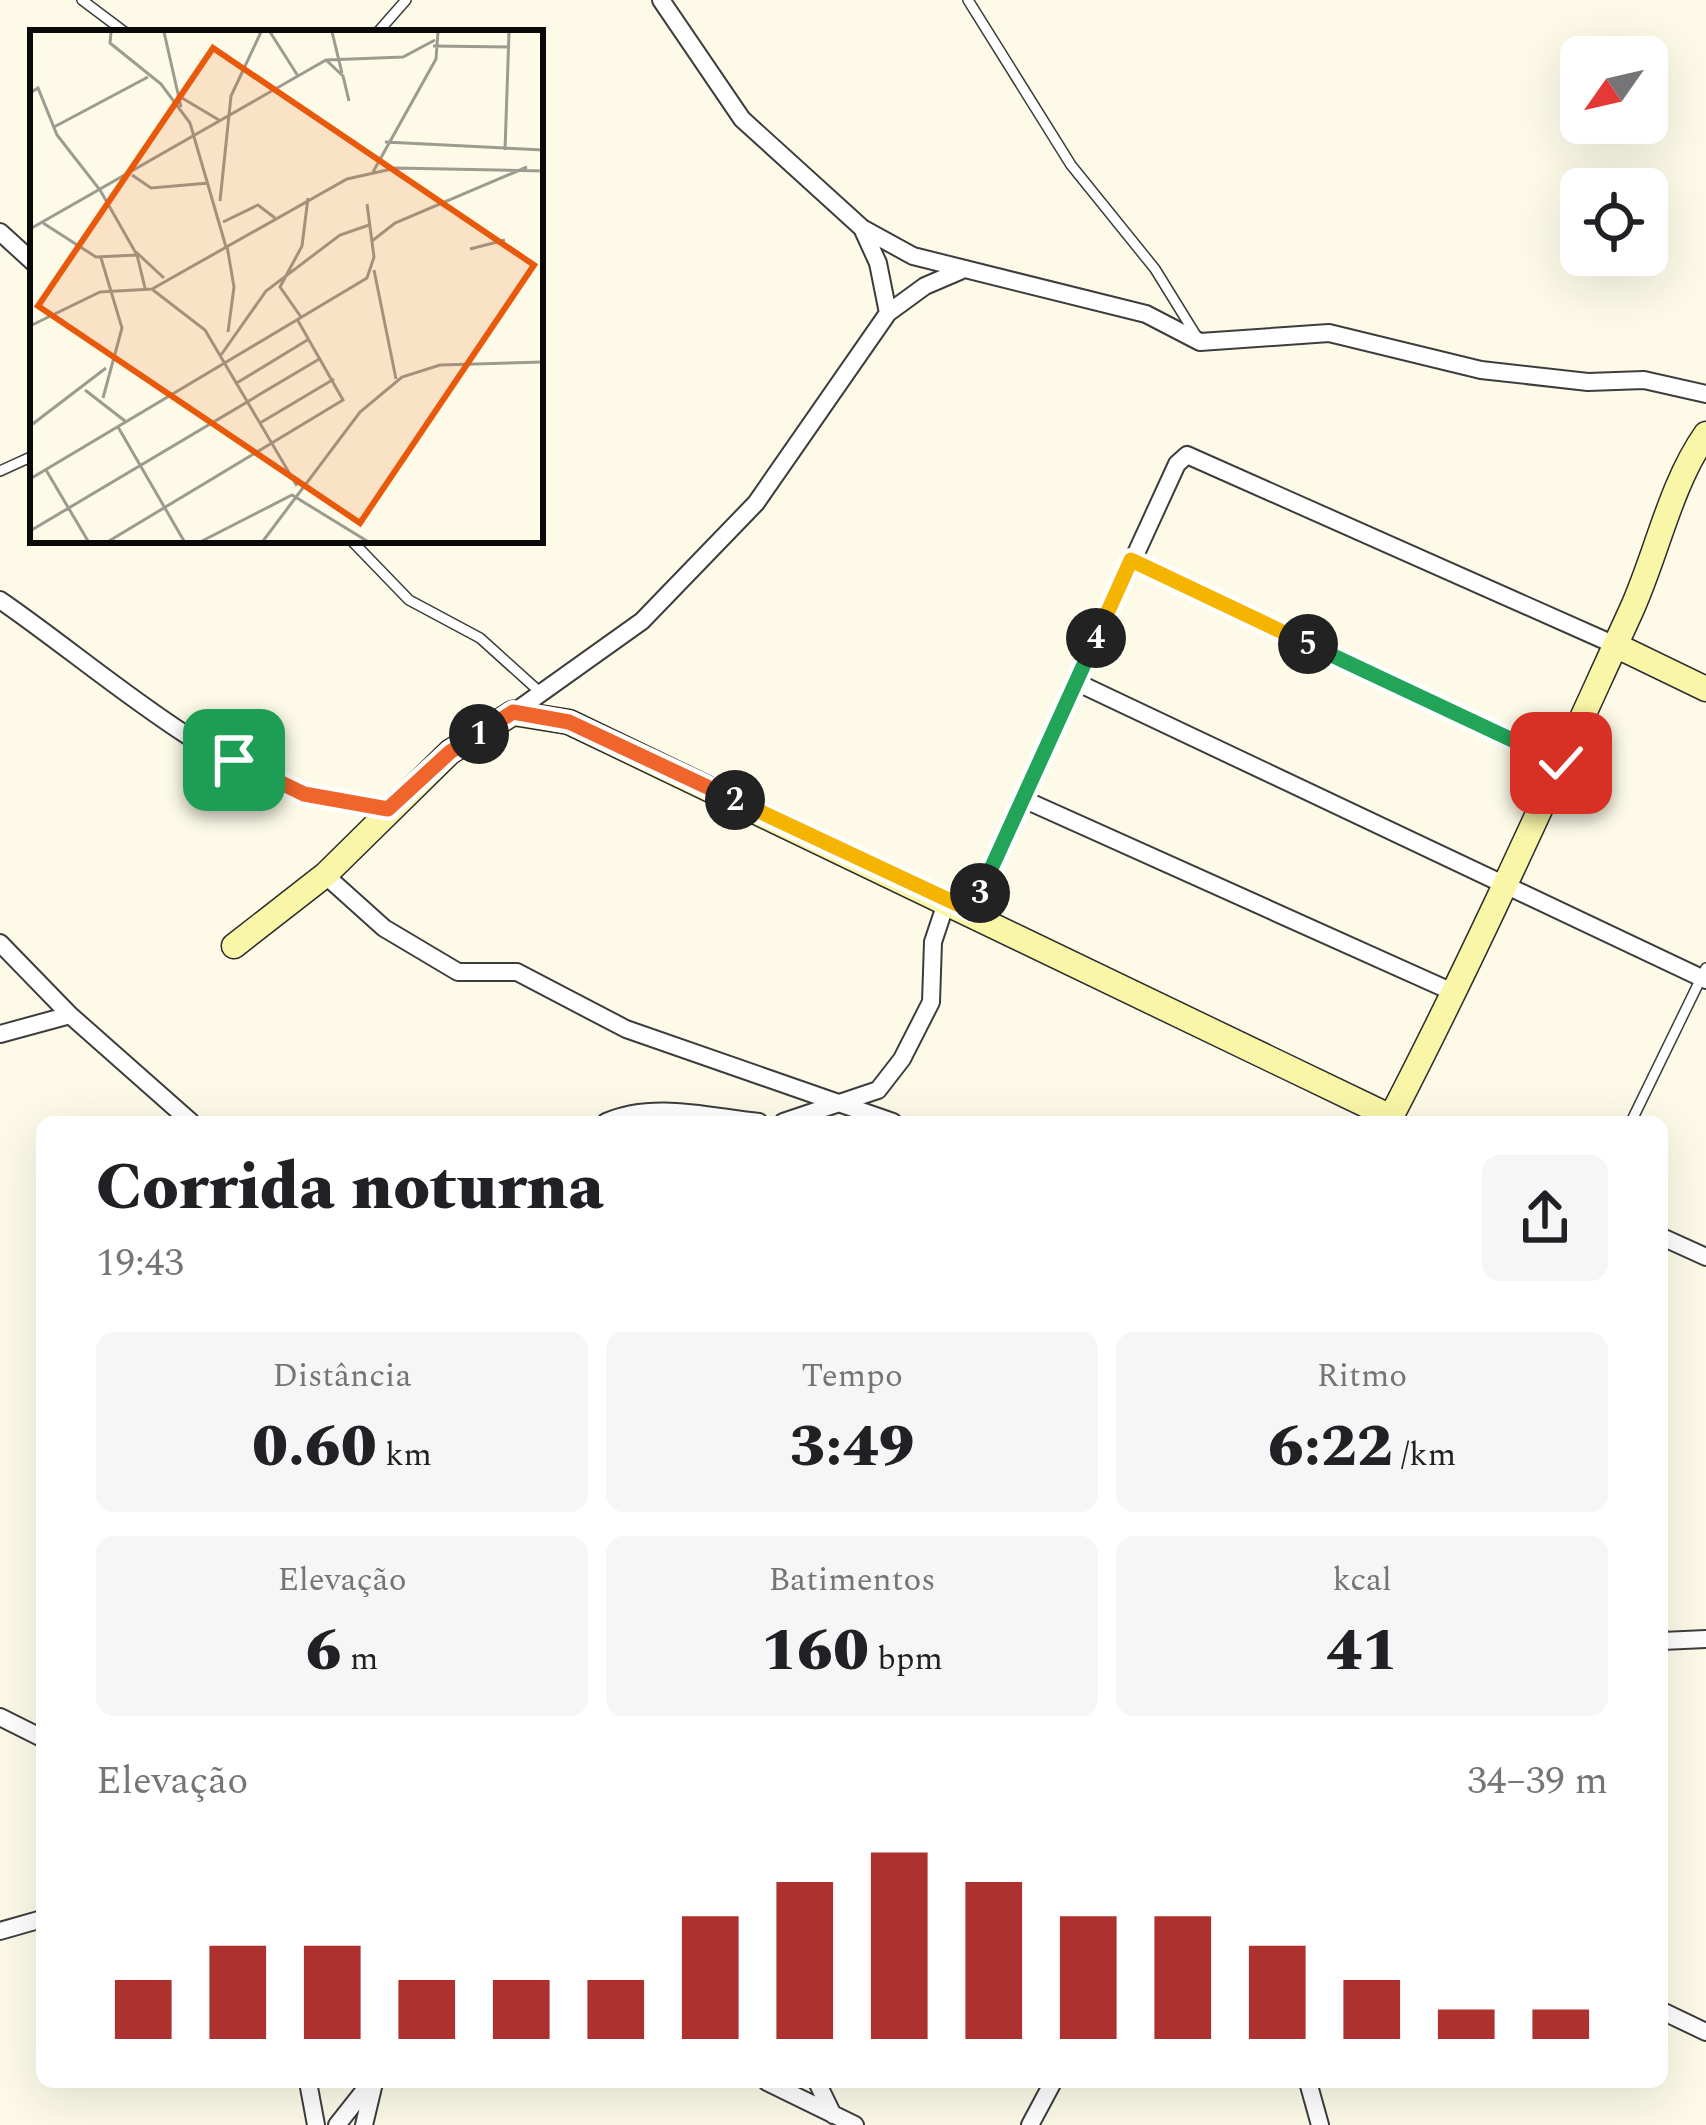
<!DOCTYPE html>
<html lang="pt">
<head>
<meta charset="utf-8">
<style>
	body { margin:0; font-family:Spectral,serif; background:#f6f6f6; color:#202124; height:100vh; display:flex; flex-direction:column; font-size:45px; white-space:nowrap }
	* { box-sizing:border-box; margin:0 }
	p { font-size:39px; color:#757577 }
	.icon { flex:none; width:66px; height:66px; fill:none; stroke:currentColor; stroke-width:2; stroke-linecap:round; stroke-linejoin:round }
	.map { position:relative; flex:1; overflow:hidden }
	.panel { position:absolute; left:36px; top:1116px; width:1632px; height:972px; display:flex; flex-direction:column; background:#fff; border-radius:18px; box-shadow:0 12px 48px #0002 }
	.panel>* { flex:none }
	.needle { width:78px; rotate:236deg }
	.buttons { position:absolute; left:1560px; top:36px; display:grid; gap:24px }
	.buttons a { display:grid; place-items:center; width:108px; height:108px; border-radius:18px; background:#fff; box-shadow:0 12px 48px #0002; font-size:60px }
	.pin { position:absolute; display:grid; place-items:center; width:102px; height:102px; color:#fff; margin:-51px; border-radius:24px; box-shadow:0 6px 18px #0006 }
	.km { position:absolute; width:60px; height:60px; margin:-30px; border-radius:50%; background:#222; color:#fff; font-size:33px; line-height:60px; text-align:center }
	.round { display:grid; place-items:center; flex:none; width:126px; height:126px; border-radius:18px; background:#f6f6f6 }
	.head { display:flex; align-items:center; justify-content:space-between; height:204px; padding:0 60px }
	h1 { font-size:66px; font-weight:800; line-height:90px }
	.figures { display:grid; grid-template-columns:repeat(3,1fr); gap:18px; height:204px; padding:12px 60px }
	.figures div { display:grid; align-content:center; border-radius:18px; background:#f6f6f6; text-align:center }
	.figures b { font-size:60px; font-weight:800 }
	.figures small { font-size:33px; font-weight:400 }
	.figures p { font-size:33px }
	.chart { height:336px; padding:24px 60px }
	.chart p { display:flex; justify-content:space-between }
	.chart svg { width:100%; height:216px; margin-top:12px; stroke:#ad312e; stroke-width:6 }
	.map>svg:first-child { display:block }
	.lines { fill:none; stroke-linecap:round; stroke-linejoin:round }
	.lane-casing { stroke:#3d3d3d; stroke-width:12 }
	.street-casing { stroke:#3d3d3d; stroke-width:20 }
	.secondary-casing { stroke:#2c2c2c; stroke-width:27 }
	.lane { stroke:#fff; stroke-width:9 }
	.street { stroke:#fff; stroke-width:16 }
	.secondary { stroke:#f9f6a8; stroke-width:24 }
	.split-1-casing { stroke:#fff; stroke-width:24 }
	.split-2-casing { stroke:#fff; stroke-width:24 }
	.split-3-casing { stroke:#fff; stroke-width:24 }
	.split-4-casing { stroke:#fff; stroke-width:24 }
	.split-5-casing { stroke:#fff; stroke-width:24 }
	.split-6-casing { stroke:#fff; stroke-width:24 }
	.split-1 { stroke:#f0652b; stroke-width:15 }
	.split-2 { stroke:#f0652b; stroke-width:15 }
	.split-3 { stroke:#f5b400; stroke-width:15 }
	.split-4 { stroke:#22a559; stroke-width:15 }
	.split-5 { stroke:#f5b400; stroke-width:15 }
	.split-6 { stroke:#22a559; stroke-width:15 }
	.inset-road { fill:none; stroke:#9c9b8f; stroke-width:3 }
	.view { fill:#e8590c; fill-opacity:0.15; stroke:#e8590c; stroke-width:6 }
	.inset-edge { fill:none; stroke:#0a0a0a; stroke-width:6 }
</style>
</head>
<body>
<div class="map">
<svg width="1706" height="2125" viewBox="0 0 1706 2125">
	<rect width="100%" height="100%" fill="#fdfbe8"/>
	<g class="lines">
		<defs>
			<path id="lane" d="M82 0 126 33
				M968 0 1071 165 1155 269 1197 337
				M377 33 406 0
				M0 471 33 456
				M351 540 409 600 480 638 541 693
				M1631 1122 1706 968"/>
			<path id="street" d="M661 0 742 119 862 228 913 256 1146 314 1200 342 1329 333 1481 370 1588 382 1644 380 1706 394
				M862 228 878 263 888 313
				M0 232 33 262
				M1131 560 1561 763
				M0 600C92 663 198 761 306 794 332 802 361 804 388 809
				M1076 682 1706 980
				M513 713 642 621 756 503 888 313 925 286 960 271
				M1023 799 1455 993
				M325 875 384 928 458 972H517L626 1029 893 1122
				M972 911 1177 464 1187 455 1615 645
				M0 943 70 1015 191 1122
				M0 1034 70 1015
				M606 1122C653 1101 710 1117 759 1122
				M783 1122 878 1090 902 1059 931 1002 933 942 947 900
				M1662 1237 1706 1257
				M1662 1641 1706 1639
				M0 1717 42 1738
				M0 1931 42 1919
				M1662 2011 1706 2032
				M308 2082 316 2125
				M767 2082 855 2125
				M817 2082 833 2115
				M1308 2082 1320 2125
				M337 2125 371 2082
				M364 2125 374 2083
				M1030 2125 1053 2082"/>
			<path id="secondary" d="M1615 645 1706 689
				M234 946 325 875 450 752 513 713 569 722 1391 1117C1477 951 1553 781 1631 611 1657 554 1670 485 1706 434"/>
		</defs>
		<use href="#lane" class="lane-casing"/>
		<use href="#street" class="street-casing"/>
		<use href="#secondary" class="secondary-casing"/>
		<use href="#lane" class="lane"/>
		<use href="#street" class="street"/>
		<use href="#secondary" class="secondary"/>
	</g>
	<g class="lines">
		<defs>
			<path id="split-1" d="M234 760 304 794 388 809 450 752 479 734"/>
			<path id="split-2" d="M479 734 513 712 569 722 735 800"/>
			<path id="split-3" d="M735 800 972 911 980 893"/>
			<path id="split-4" d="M980 893 1096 638"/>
			<path id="split-5" d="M1096 638 1131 560 1308 644"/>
			<path id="split-6" d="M1308 644 1561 763"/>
		</defs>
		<use href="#split-1" class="split-1-casing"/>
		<use href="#split-2" class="split-2-casing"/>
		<use href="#split-3" class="split-3-casing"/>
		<use href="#split-4" class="split-4-casing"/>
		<use href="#split-5" class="split-5-casing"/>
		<use href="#split-6" class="split-6-casing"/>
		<use href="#split-1" class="split-1"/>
		<use href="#split-2" class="split-2"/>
		<use href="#split-3" class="split-3"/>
		<use href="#split-4" class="split-4"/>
		<use href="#split-5" class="split-5"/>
		<use href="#split-6" class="split-6"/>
	</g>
	<g transform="translate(30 30)">
		<rect width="513" height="513" fill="#fdfbe8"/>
		<path class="inset-road" d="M81 2 80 13 131 54 160 93 196 217M134 2 151 77M240 2 268 46M302 2 312 43M403 16 479 17M296 30 313 46 319 71M0 63 8 58 27 105 70 160 107 225 115 258M147 65 189 90M24 97 118 47M355 112 513 120M475 120 479 2M343 142 406 29 408 2M102 145 121 158 179 153M190 171 201 66 231 2M193 192 228 175 245 188M13 193 66 227 107 225M0 199 296 30 373 27 405 10M342 211 365 193 497 137M197 216 204 257 198 302M440 219 475 210M106 222 134 248M71 228 92 298 73 368M344 240 366 349M123 260 175 300 267 456M271 287 250 257 272 216 278 168M0 296 70 262 122 259 317 149 366 138 513 141M191 325 236 261 310 205 339 195M205 354 279 309M55 360 95 391M230 393 304 349M0 396 76 338M88 397 154 511M16 440 58 511M0 449 337 248 344 227 337 174M0 501 291 328M79 511 313 370 267 289M172 511 262 465 337 511M233 511 330 382 372 347 410 335 513 332"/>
		<path class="view" d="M183 18 504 235 330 493 8 276Z"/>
		<rect width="513" height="513" class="inset-edge"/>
	</g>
</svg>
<div class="buttons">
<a><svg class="needle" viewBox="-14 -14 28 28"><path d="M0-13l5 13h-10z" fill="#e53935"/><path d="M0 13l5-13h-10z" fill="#757577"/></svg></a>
<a><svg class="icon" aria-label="locate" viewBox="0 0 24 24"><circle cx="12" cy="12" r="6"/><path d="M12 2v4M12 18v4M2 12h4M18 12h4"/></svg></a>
</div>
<div class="pin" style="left:234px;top:760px;background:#1e9e55"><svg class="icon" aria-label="arrive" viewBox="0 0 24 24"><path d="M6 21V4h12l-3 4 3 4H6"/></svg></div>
<div class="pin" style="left:1561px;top:763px;background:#d93025"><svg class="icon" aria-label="check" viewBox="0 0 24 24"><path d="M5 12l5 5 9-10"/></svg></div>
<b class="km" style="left:479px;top:734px">1</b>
<b class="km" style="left:735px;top:800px">2</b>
<b class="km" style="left:980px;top:893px">3</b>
<b class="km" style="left:1096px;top:638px">4</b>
<b class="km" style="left:1308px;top:644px">5</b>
<section class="panel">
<div class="head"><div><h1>Corrida noturna</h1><p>19:43</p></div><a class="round"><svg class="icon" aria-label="share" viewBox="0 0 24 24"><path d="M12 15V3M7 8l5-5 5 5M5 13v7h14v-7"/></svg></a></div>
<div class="figures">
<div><p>Distância</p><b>0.60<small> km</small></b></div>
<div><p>Tempo</p><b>3:49</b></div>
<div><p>Ritmo</p><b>6:22<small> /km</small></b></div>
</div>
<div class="figures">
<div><p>Elevação</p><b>6<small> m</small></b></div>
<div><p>Batimentos</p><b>160<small> bpm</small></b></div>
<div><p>kcal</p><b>41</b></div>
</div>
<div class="chart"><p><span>Elevação</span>34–39 m</p>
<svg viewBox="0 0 160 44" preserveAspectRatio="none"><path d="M5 44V32M15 44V25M25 44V25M35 44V32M45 44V32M55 44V32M65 44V19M75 44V12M85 44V6M95 44V12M105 44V19M115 44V19M125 44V25M135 44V32M145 44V38M155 44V38"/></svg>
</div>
</section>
</div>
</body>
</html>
